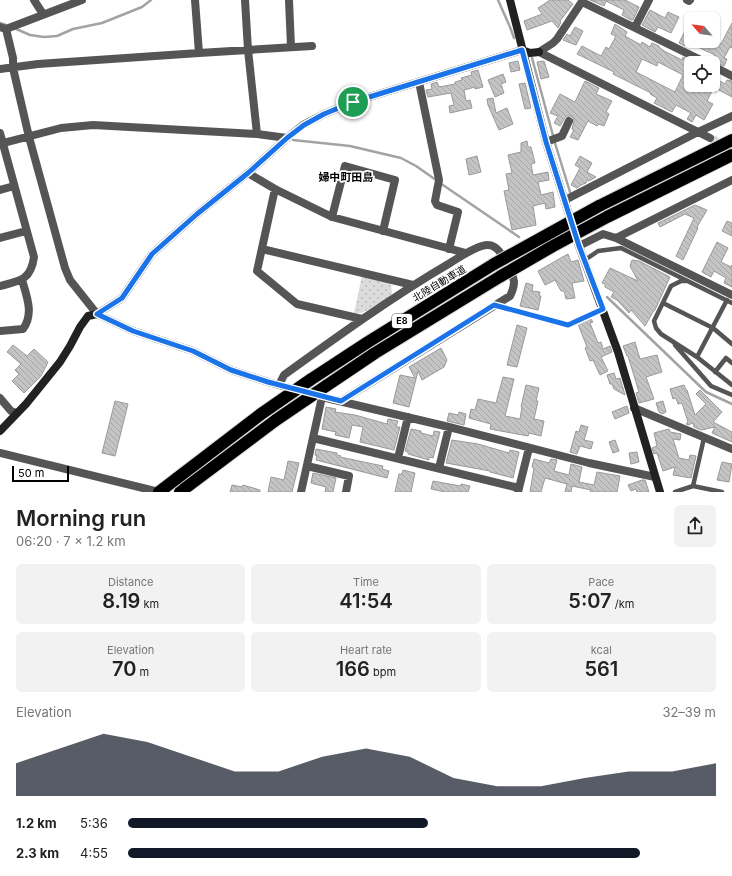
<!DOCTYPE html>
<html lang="en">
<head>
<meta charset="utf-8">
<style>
	body { margin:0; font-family:Inter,"Noto Sans JP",sans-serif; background:#f2f2f2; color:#222; height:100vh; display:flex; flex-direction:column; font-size:15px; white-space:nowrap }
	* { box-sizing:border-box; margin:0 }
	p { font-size:13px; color:#767676 }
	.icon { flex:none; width:22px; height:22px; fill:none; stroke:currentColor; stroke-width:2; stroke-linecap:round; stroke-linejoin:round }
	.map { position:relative; height:492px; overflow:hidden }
	.side { display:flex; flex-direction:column; background:#fff; flex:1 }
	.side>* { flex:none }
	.needle { width:26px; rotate:298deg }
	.tools { position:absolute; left:684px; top:12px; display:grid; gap:8px }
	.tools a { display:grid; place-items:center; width:36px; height:36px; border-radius:6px; background:#fff; box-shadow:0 1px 3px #0004; font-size:20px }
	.scale { position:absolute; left:12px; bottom:10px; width:57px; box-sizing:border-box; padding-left:4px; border:2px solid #000; border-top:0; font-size:11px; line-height:14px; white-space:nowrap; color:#000; -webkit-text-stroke:3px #fff; paint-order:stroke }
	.pin { position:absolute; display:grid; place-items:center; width:34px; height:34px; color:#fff; margin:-17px; border:2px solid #fff; border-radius:50%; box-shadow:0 1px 4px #0007 }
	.round { display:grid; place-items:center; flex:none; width:42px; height:42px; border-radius:6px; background:#f2f2f2 }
	.summary { display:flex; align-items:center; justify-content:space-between; height:68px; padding:0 16px }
	h1 { font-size:22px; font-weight:600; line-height:30px }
	.stats { display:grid; grid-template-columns:repeat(3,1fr); gap:6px; height:68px; padding:4px 16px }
	.stats div { display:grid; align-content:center; border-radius:6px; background:#f2f2f2; text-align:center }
	.stats b { font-size:20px; font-weight:600 }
	.stats small { font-size:11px; font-weight:400 }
	.stats p { font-size:11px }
	.chart { height:112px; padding:8px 16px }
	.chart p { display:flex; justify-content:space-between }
	.chart svg { width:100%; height:72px; margin-top:4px; fill:#111827; opacity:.7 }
	ul { padding:0 16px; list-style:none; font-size:13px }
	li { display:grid; grid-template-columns:64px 48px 1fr; align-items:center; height:30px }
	li i { height:10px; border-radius:5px; background:#111827 }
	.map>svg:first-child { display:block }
	.park { fill:url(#park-dots) }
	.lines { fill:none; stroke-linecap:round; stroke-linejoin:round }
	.stream { stroke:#a3a3a3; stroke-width:2.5 }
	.building { fill:url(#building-back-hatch); stroke:#999; fill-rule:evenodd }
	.street-tunnel { stroke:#d9d9d9; stroke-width:8; stroke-dasharray:8 4; stroke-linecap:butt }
	.highway-casing { stroke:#dbdbdb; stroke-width:14 }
	.lane { stroke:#555; stroke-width:4.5 }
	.street { stroke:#555; stroke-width:8 }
	.secondary { stroke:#222; stroke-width:8 }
	.highway { stroke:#000; stroke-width:12 }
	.highway-bridge-casing { stroke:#dbdbdb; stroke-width:14; stroke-linecap:butt }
	.highway-bridge { stroke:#000; stroke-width:12 }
	.route-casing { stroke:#fff; stroke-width:8 }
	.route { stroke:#1a73e8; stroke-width:5 }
	.labels { text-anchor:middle; stroke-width:3.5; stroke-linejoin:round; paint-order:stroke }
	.shield { fill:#fff; stroke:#4c4c4c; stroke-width:1 }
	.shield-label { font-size:9px; font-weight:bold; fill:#000 }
	.street-label { font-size:10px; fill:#000; stroke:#fff }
	.neighbourhood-label { font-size:11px; font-weight:bold; fill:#000; stroke:#fff }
</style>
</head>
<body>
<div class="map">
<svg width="732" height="492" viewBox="0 0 732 492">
	<defs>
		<pattern id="park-dots" width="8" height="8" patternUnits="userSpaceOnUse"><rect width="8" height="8" fill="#dcdcdc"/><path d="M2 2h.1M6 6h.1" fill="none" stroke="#bbb" stroke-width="1.8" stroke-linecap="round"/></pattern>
		<pattern id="building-back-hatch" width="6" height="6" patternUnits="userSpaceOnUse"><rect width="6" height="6" fill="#c4c4c4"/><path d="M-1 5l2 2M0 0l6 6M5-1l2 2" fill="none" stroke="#a7a7a7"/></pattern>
	</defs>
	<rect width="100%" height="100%" fill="#fff"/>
	<path class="park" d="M362 276 391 283 392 294C383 300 365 316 354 313Z"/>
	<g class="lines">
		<path class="stream" d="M498 0 510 27 514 38
			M0 23 6 25
			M14 28 30 35 44 37 57 36 73 29 102 23 142 7 151 0
			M532 58 555 143 570 192
			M293 140 350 146 401 158 416 166 436 180
			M440 183 519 237
			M607 297 706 392 732 404"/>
	</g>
	<path class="building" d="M550 0H568L573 4 560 21 561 22 558 28 552 21 527 30 524 21 542 14 538 8Z
		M590 0H625L639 7 633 20H631L622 15 624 10 606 1 604 6Z
		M650 10 665 18 668 12 679 17 671 33 658 27 655 32 642 25Z
		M691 19V41H716L721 44 732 23V48L730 47 724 58 727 59 724 66 712 61 715 55 687 42 685 46 679 43Z
		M615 24 627 32 625 36 641 45 642 42 650 47 652 43 659 46V47L664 51 682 60 683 57 691 61V85H713V77L725 84 727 80 732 81V97L717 89 716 92 712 91 707 101 713 104 704 120 696 115 692 122 687 119 691 113 676 105 672 112 654 103 657 98 650 94 651 93 613 74 614 72 577 54 582 46 601 56 606 47 609 49 616 36 611 34ZM642 59 657 66 658 62 683 75 675 92 636 72Z
		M575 27 583 31 576 45 563 40 567 34 570 36Z
		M518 61 520 70 511 72 509 63Z
		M544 61 549 77 541 79 537 62Z
		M478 70 483 87 475 89V87L464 90 466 101 470 100 472 108 450 113 449 106 454 105 451 93 428 97 426 90 432 89 431 84 437 82 439 87 455 84V82L462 80 461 78 472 75 471 72Z
		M503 74 506 82 501 84 504 93 495 97 488 80Z
		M585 81 599 88 596 94 612 101 606 112 609 114 604 126 599 124 597 126 588 121 578 140 570 137 574 130 572 129 574 121 573 118 571 116H566L560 126 554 123 558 116 550 113 560 94 575 102Z
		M525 83 531 108 525 109 519 84Z
		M493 98 496 113 507 108 513 124 499 130 488 105 487 99Z
		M527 141 528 147H531L535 163 531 164 533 175 548 172 549 180 538 182 541 195 553 192 555 207 546 209 545 203 533 206 536 225 512 230 504 191 509 190 506 174 512 173 508 155 521 152V143Z
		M477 156 481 172 469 175 466 159Z
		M580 156 592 163 587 172 596 177 589 181 587 180 586 183 581 185 577 188 571 185 580 168 575 165Z
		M695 205 707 210 697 227 698 228 683 260 676 256 694 218 685 214 660 227 658 223Z
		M727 221 732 223V236L722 231Z
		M717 242 728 248 721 262 731 267 732 265V287L724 283 726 278 714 271 711 277 702 272Z
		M568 254 571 262 578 260 584 281 572 283 575 298 566 299 564 291H561L555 280 545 285 538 271Z
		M632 260 639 261 670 277 655 310 653 312 645 326 631 310 629 313 617 300 611 297 614 292 605 287V284L602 283 610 268 638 281 630 266Z
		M526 283 533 285 532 291 540 292 539 296H541L538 310 520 306Z
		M591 319 593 322 590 323 598 343 601 342 603 349 610 346 612 352 601 357 608 371 600 375 593 360 590 361 585 348 587 347 578 324Z
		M517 325 527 328 517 367 507 365Z
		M635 342 640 359 657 355 662 372 646 377 654 399 639 403 636 393 639 392 628 356H627L623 346Z
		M13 345 27 356 34 349 48 362 41 376 24 393 12 381 19 374 15 370 21 364 7 352Z
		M441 348 447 360 444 367 422 380 418 371 409 407 393 403 400 375 415 378 409 367Z
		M614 373 616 379 620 378 625 395 614 389 612 384H610L607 375Z
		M503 377 514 379 505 416 520 419 522 407H521L526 385 539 388 536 401H538L534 419 544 421 541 436 529 433 528 436 490 429 491 424 469 418 471 409 475 410 478 399 496 403Z
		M684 385 686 390H687L695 415 706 404 696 394 700 390 722 412 713 422 732 432V442L712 433 715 427 701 430 694 427 693 423 688 425 686 424 688 422 682 403 678 404 676 398 673 399 670 389Z
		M115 401 128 404 115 456 102 453Z
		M663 401 666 412 662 414 659 412 656 403Z
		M627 406 629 413 615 419 612 412Z
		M326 407 336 409 335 412 355 415 387 424 388 419 398 421 396 427H400L394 450 360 442 363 427 352 425 349 438 335 435 336 432 322 429Z
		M459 412 466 414 464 425 447 421 449 413 458 415Z
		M581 425 588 427 584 440 593 442 591 449 580 446 577 454 570 452 576 431 579 432Z
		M411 429 421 431V433L433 436 434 431 440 432 433 458 429 457V460L408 454V452L405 451Z
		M669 429 670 432 681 434 680 440 673 439 679 458 689 460 690 455 696 456 691 478 673 475 675 467 663 471 657 453 654 454 652 448 657 446 654 433Z
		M452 440 478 444 509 453 510 450 519 452 513 478 490 472V471L446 463Z
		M615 440 619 451 613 453 609 442Z
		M316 449 337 453V455L341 456 340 457 383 466 382 469 389 471 387 478 316 460 317 456 315 455Z
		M637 452 639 462 631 464 629 453Z
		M534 459 549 463 551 459 557 460 554 471 569 475 571 464 582 467 579 482 594 485 597 472 620 476 617 492H590L591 490 572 486 571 492H565L567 484 545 478 541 492H530L534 468 532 467Z
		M288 461 299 463 292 492H268L271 477 284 480Z
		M722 462 732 464 729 482 717 480Z
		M403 470 415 473 411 492H395L399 474H402Z
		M313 473 336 478 333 492H325L326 487 311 483Z
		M642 480H645L649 492H637L636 489 631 491 628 485Z
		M433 481 449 484 461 486V484L470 486 468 492H445L431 489Z
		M232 485 242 487 243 485 260 490V492H230Z"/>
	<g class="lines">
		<path class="street-tunnel" d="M710 138 732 148"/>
		<defs>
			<path id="highway" d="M599 206 732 140
				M607 217 732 155
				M310 380 368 342 494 264
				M326 386 375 353 501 276
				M176 479 261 414
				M180 492 276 420"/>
		</defs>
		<use href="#highway" class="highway-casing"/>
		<path class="lane" d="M585 260 598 251 621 248 732 303
			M686 281H681L671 286 654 321 656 328 661 334 697 357 732 385
			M663 303 713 328 732 344
			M496 306 568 325 603 309
			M675 345 711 386 732 395
			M697 357 727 300
			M715 372 726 358 732 363
			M693 486 704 438
			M675 492 693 486 722 492"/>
		<path class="street" d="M34 0 43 14
			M245 0 248 50 257 134
			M289 0 291 47
			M583 0 557 39 553 43 539 52 710 138
			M687 0 689 1 690 0
			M582 2 707 63
			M0 27 6 29 82 0
			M635 27 649 0
			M6 29 13 58V68L29 137 65 268 70 280 97 314 133 331 193 351 231 370 268 382 322 397 449 427 589 463 655 477
			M199 53 312 46
			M713 66 732 76
			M0 69 38 64 199 53 195 0
			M419 82 439 180 435 201 437 205 458 212 449 249
			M0 133 34 257C31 280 20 281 0 286
			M546 142 562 136 569 121
			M0 144 61 128 93 125 257 134 287 138
			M248 173 275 189 332 217 466 253
			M275 189 257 271 297 304 362 319
			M0 190 14 186
			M565 200 698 132 732 116
			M332 217 345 166 395 180 383 231
			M0 238 26 231
			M616 238 732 295
			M579 246 603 234 616 238 732 180
			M262 249 413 285
			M0 331 23 329C34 314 27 297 22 280
			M279 385 284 375C338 336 392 297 450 263 458 258 479 244 488 245 498 245 503 257 507 265 514 278 517 282 510 296L341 401
			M0 398 11 411 16 413
			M634 408 732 449
			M313 438 519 488
			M0 453 159 492
			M398 458 408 417
			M307 466 349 476 346 492
			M439 468 449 427
			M301 492 322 397
			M518 492 529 448"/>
		<path class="secondary" d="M510 0 546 142 579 246 618 352 660 492
			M0 431 26 404 60 362 70 346 80 327 88 316 97 314 122 298 152 254 197 214 248 173 287 138 303 125 324 114 353 102 522 50 530 53 539 52"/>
		<use href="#highway" class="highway"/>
		<defs>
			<path id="highway-bridge" d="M494 264 599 206
				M501 276 553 246 607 217
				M261 414 310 380
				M276 420 326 386
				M159 492 176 479"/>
		</defs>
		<use href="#highway-bridge" class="highway-bridge-casing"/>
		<use href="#highway-bridge" class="highway-bridge"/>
	</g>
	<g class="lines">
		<defs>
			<path id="route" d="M522 50 546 142 579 246 603 309 568 325 494 305 341 401 268 382 231 370 193 351 133 331 97 314 122 298 152 254 197 214 248 173 287 138 304 125 324 114 353 102Z"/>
		</defs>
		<use href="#route" class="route-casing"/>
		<use href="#route" class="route"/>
	</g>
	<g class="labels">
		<rect class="shield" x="392" y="314" width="20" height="14" rx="3"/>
		<g class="shield-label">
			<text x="402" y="324">E8</text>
		</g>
		<g class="street-label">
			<text transform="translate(439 283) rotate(-31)" y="4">北陸自動車道</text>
		</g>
		<g class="neighbourhood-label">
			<text x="346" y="181">婦中町田島</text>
		</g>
	</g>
</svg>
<div class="tools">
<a><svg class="needle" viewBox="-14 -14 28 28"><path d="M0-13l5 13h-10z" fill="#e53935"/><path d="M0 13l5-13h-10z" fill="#767676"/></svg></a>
<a><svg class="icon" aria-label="locate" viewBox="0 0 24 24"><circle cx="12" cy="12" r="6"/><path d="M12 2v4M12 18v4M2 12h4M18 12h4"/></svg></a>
</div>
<div class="scale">50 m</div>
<div class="pin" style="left:353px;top:102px;background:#1e9e55"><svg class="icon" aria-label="arrive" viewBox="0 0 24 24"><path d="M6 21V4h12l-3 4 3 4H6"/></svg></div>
</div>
<section class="side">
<div class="summary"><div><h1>Morning run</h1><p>06:20 · 7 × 1.2 km</p></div><a class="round"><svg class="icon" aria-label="share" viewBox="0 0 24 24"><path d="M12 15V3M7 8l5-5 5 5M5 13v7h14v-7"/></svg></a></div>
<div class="stats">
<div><p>Distance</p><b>8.19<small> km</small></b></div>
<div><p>Time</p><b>41:54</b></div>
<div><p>Pace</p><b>5:07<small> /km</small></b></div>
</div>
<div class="stats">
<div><p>Elevation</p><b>70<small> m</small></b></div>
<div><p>Heart rate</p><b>166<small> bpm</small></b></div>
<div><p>kcal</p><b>561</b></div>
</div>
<div class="chart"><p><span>Elevation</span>32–39 m</p>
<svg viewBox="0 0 160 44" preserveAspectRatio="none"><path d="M0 44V24L10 15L20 6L30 11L40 20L50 29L60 29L70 20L80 15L90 20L100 33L110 38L120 38L130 33L140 29L150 29L160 24V44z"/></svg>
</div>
<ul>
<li><b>1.2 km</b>5:36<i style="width:51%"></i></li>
<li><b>2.3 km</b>4:55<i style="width:87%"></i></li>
</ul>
</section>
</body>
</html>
